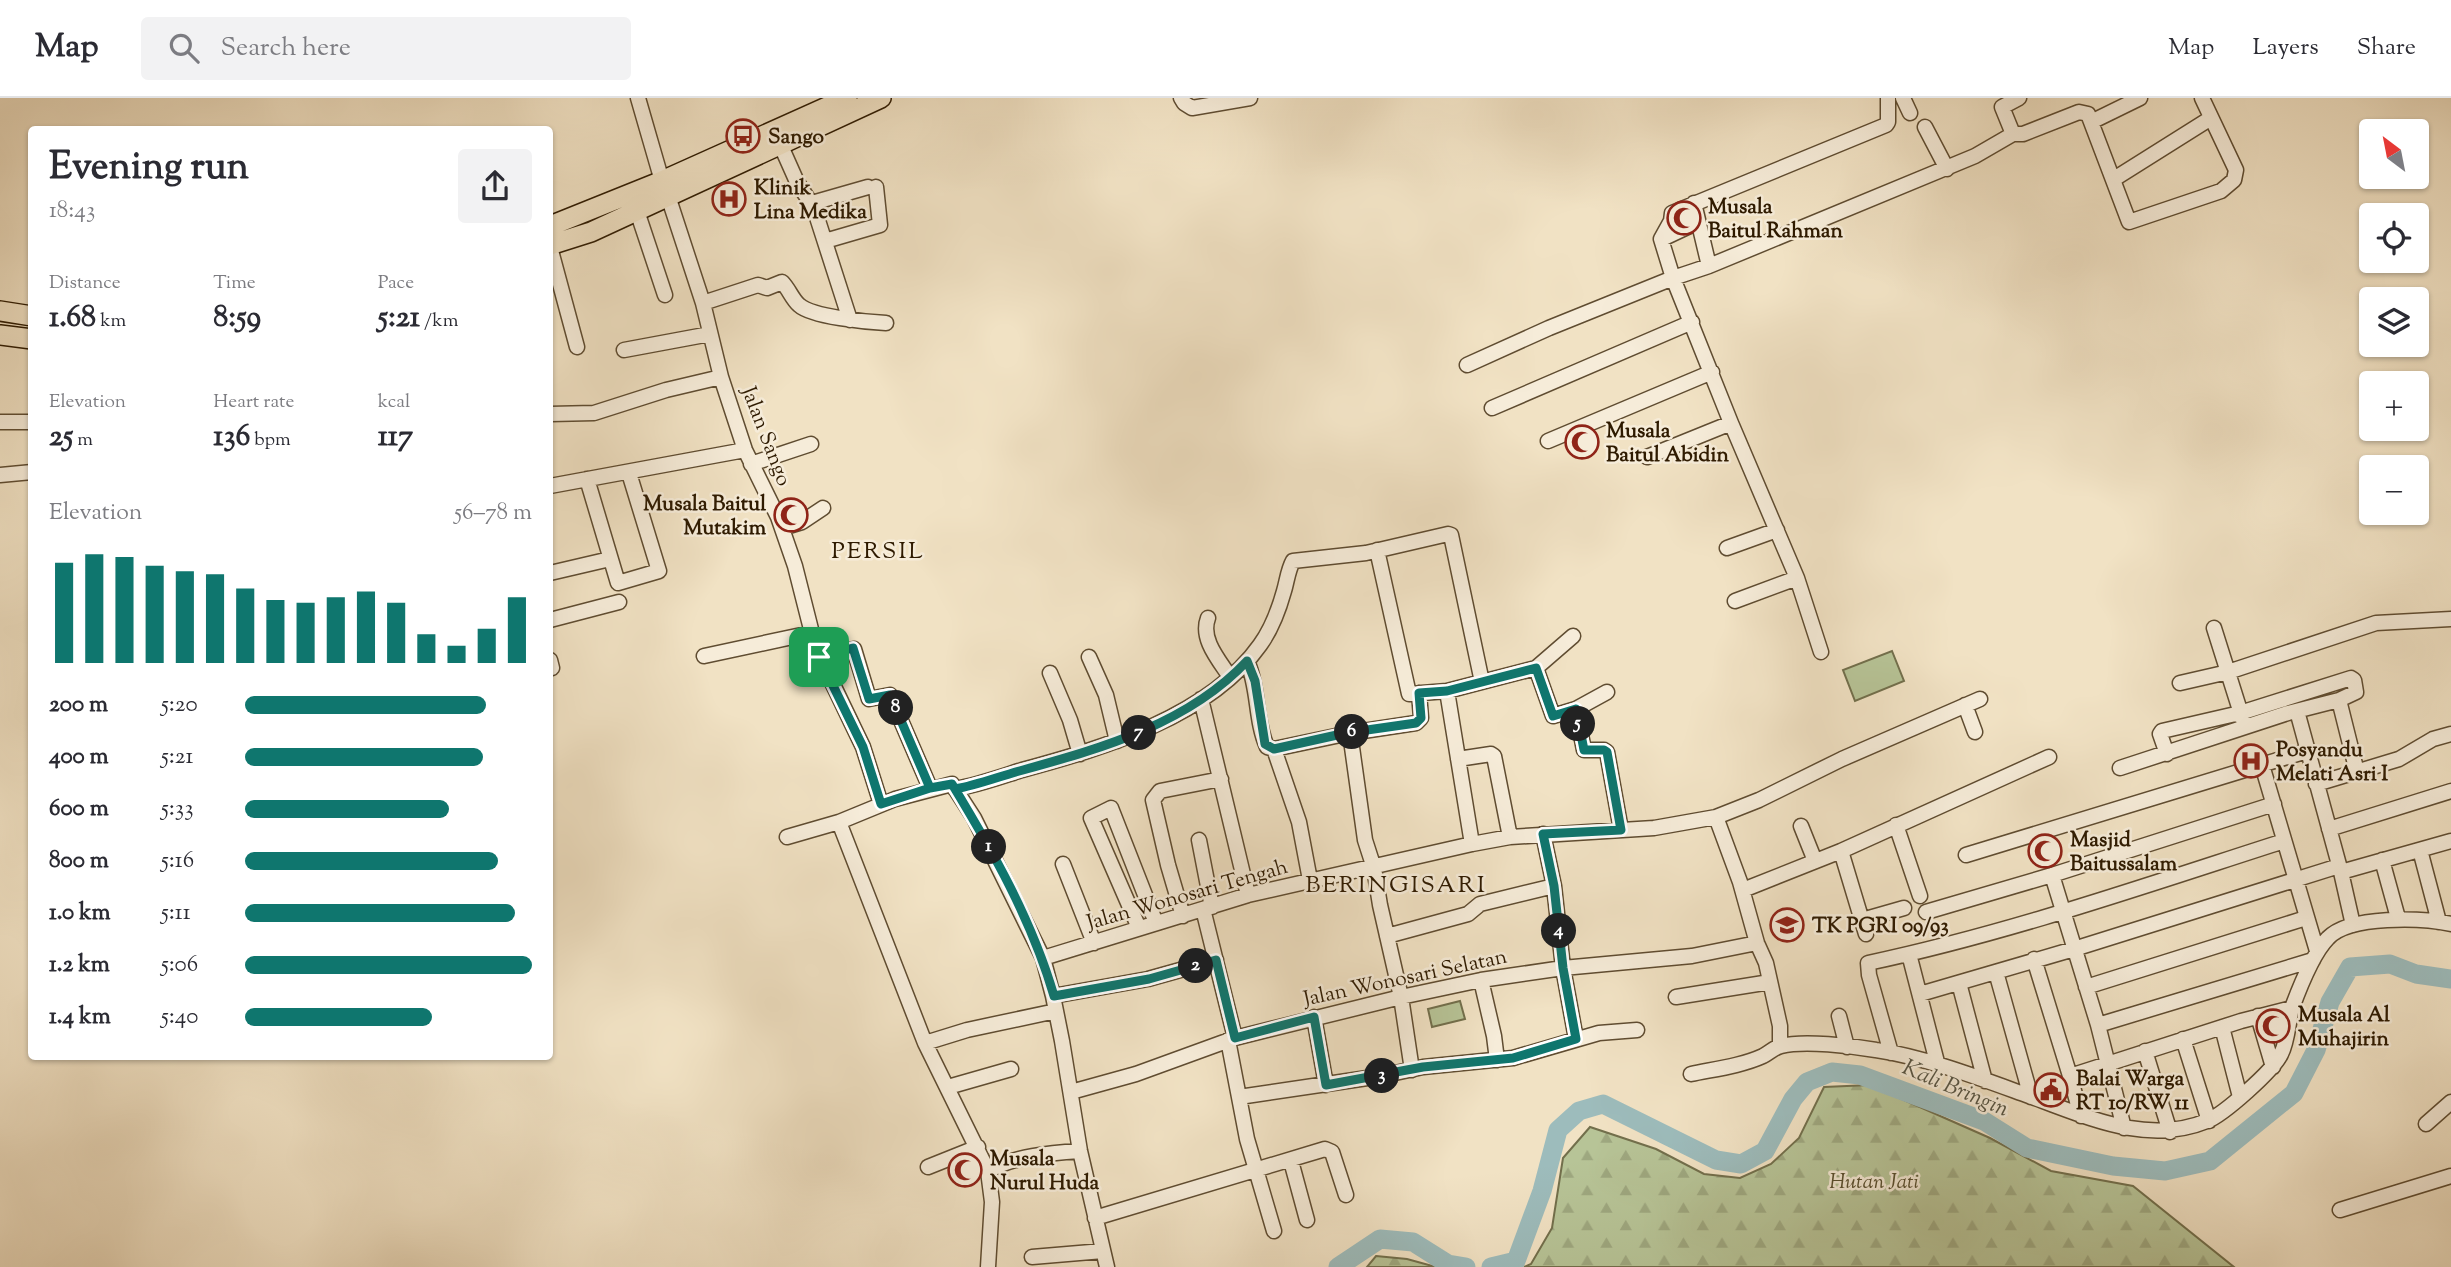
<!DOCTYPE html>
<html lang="en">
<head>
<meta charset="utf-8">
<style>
	body { margin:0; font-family:"Sorts Mill Goudy",serif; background:#f2f2f3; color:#2b2b33; height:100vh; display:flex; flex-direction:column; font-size:26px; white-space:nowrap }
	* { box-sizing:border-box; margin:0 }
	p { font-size:23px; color:#7c7c81 }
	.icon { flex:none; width:38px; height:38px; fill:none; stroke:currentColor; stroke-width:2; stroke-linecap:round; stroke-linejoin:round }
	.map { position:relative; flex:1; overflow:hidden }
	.panel { position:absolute; left:28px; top:28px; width:525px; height:934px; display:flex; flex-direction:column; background:#fff; border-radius:7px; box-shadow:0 2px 5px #0004 }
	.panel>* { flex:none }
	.needle { width:46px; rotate:328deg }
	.controls { position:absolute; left:2359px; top:21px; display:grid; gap:14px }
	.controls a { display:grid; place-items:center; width:70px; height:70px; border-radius:7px; background:#fff; box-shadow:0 2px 5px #0004; font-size:35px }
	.pin { position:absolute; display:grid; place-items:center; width:60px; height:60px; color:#fff; margin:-30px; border-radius:14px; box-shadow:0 4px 10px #0006 }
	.km { position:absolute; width:35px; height:35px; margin:-18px; border-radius:50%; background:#222; color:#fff; font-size:19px; line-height:35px; text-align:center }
	.round { display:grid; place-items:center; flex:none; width:74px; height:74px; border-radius:7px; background:#f2f2f3 }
	.overview { display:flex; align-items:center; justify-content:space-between; height:119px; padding:0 21px }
	h1 { font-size:38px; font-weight:700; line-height:52px }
	.figures { display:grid; grid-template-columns:repeat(3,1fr); gap:10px; height:119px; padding:7px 21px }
	.figures div { display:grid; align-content:center }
	.figures b { font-size:30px; font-weight:700 }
	.figures small { font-size:19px; font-weight:400 }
	.figures p { font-size:19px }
	.chart { height:196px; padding:14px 21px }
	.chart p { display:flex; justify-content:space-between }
	.chart svg { width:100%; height:126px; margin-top:7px; stroke:#0f766e; stroke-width:6 }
	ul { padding:0 21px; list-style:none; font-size:23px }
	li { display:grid; grid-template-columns:112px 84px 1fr; align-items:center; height:52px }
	li i { height:18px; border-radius:9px; background:#0f766e }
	header { display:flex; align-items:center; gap:42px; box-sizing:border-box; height:98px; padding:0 35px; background:#fff; border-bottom:2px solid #e1e1e2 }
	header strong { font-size:33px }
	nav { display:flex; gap:38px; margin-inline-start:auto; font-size:24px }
	.search { width:490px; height:63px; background:#f2f2f3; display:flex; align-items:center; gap:18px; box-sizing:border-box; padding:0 24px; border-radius:7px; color:#7c7c81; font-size:26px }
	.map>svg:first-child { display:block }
	.forest { fill:url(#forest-firs); stroke:#726f4c; stroke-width:2 }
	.pitch { fill:#b7c497; stroke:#726f4c; stroke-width:2 }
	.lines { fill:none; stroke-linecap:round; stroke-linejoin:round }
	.river { stroke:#9dbcbc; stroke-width:19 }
	.minor-casing { stroke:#5f4c31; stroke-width:17 }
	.highway-casing { stroke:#2e1a00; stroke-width:22 }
	.minor { stroke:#f6ecd9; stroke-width:14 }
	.highway { stroke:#f1e2c4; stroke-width:19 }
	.route-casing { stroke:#fff; stroke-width:14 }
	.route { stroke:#0f766e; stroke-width:9 }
	.labels { text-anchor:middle; stroke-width:5; stroke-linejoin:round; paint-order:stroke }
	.poi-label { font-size:21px; font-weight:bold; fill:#2e1a00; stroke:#f6ecd9; text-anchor:start }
	.street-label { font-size:21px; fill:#2e1a00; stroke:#f6ecd9 }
	.park-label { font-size:21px; font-style:italic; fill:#574d2d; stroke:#f6ecd9 }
	.water-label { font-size:23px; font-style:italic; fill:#555342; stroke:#f6ecd9 }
	.quarter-label { font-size:24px; letter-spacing:2px; fill:#2e1a00; stroke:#f6ecd9 }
</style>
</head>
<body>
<header>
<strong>Map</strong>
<div class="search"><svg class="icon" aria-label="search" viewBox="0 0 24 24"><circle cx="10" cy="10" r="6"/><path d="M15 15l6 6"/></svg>Search here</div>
<nav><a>Map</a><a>Layers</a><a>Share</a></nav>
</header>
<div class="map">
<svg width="2451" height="1169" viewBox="0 0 2451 1169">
	<defs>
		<pattern id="forest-firs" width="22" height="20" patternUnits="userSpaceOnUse" patternTransform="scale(1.75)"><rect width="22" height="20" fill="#b7c497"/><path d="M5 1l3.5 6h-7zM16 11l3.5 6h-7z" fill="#9ea880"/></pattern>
	</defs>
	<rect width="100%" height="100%" fill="#f1e2c4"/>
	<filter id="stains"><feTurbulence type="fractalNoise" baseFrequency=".00286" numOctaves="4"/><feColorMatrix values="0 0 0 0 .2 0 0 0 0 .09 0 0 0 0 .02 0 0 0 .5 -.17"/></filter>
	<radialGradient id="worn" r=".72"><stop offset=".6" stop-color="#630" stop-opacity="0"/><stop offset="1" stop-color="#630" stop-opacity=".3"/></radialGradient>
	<path class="forest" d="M1870 987 1990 1040 2051 1073 2133 1088 2234 1169H1524L1531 1166 1552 1130 1563 1060 1590 1029 1656 1051 1704 1076 1740 1080 1771 1066 1799 1040 1824 989Z
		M1376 1158 1407 1161 1436 1169H1367Z"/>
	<path class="pitch" d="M1892 553 1904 583 1855 603 1843 572Z
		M1460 903 1465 921 1432 929 1428 911Z"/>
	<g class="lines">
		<path class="river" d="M1338 1169 1380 1141 1413 1144 1448 1166 1466 1169
			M1491 1169 1516 1163 1542 1093 1558 1032 1579 1013 1603 1006 1716 1062 1741 1066 1765 1053 1793 1001 1807 984 1832 974 1860 977 1984 1023 2027 1050 2113 1068 2165 1073 2210 1063 2294 995 2316 952 2330 904 2350 869 2390 866 2416 876 2451 881"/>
		<defs>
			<path id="minor" d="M638 0 662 83
				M1181 0 1184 5 1192 10 1250 0
				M1903 0 1910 15
				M2091 24 2140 0
				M1925 29 1947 71
				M2013 36H2023L2079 14 2088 16 2129 124 2221 93 2234 82 2236 72 2202 0
				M781 48 797 84 814 110 850 222
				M2114 81 2211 20
				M668 98 703 205 721 279 745 352 778 419 795 468 816 551 863 649 881 706
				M812 105 868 89
				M1694 105 1709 168
				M637 113 665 197
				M1662 141 1698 124
				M825 143 880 127 876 89
				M550 149 577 249
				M703 205 758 187 767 190 782 184C789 191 792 201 799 207 812 219 867 224 886 225
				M624 252 710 236
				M1467 267 1549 230 1673 180 1661 141 1671 123 1672 115 1886 27 1888 24V0
				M1492 310 1692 224
				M550 316 594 315 666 292 721 279
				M0 324H32
				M1548 343 1712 274
				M1647 359 1731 325
				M751 366 811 346
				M0 377 32 374
				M587 381 618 485 659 473 629 375
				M550 388 745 352
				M782 430 802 424 823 410
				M1727 450 1777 432
				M1377 452 1409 596 1447 593 1536 570 1573 538
				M550 475 610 461
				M1735 503 1797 480
				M1208 520C1200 541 1219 562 1230 579
				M550 522 619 504
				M2214 530 2243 622
				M1821 554 1797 480 1731 325 1673 180 1709 168 1975 58 2013 36 2002 9 2019 0
				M704 558 811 535
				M819 559 854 551 869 601 890 597 930 690
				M1089 559 1106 597 1117 643
				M550 562 552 570
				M1247 563C1259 590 1255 622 1267 649L1274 651 1350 635 1365 742 1374 770 1380 807 1401 899 1412 972
				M1536 570 1553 618 1576 611 1607 594
				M1050 575 1070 622 1080 656
				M2180 585 2228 574 2376 525 2451 521
				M1447 593 1472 746
				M1201 601 1248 797
				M1965 607 1975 634
				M1576 611 1584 652H1604L1607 654 1621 732
				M2297 613 2341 774 2353 827
				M1350 635 1416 625 1421 620 1419 595
				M1274 651 1299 724 1310 782
				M2167 656 2160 636 2162 633 2240 615 2351 580 2354 582 2356 594 2339 602 2357 674
				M1458 661 1491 656 1494 658 1510 739
				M2262 667 2317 853
				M2120 670 2288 615 2339 602
				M2316 686 2399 661 2433 641 2451 636
				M955 691C978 687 1000 679 1022 672 1103 650 1209 619 1260 547 1271 532 1279 511 1284 493 1287 483 1288 472 1293 463L1366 455 1448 436 1451 437 1482 584
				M1716 719 1740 784 1757 845 1766 865 1780 928V948
				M839 724 925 945 988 1073 992 1104 988 1169
				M1896 727 1920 798
				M1801 728 1815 763
				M2329 731 2451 693
				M1543 736 1554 788 1563 870 1576 941
				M787 739 839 724 895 701 952 686 974 720 1043 860 1053 898 1062 943 1080 1053 1107 1169
				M1199 742 1212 809
				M2420 752 2439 824
				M1841 753 1866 836
				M1966 757 2307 653
				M2382 762 2398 820
				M1063 766 1094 845
				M2341 774 2451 743
				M2052 777 2098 927 2124 1030
				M1743 792 1841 753 2049 659
				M1203 811 1235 940
				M1926 814 2052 777 2274 706
				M1183 818 1168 767 1153 702 1160 693 1221 681
				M1862 822 1904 810
				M1139 830 1091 720 1111 710 1156 825
				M1387 838 1468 816 1480 806 1554 788
				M1909 856 1938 968
				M1043 860 1248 797 1472 746 1510 739 1654 730 1716 719 1759 702 1842 661 1980 601
				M2034 861 2070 978 2081 1018
				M1996 874 2031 999
				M1481 882 1494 938 1497 962
				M1959 885 1985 983
				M2086 889 2306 820
				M1920 896 2074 851 2339 768
				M1053 898 1148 881 1216 862
				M1676 899 1770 884
				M1839 918 1847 949
				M2258 918 2273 969
				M1314 919 1326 987
				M2098 927 2313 862
				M2222 929 2240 999
				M2183 941 2209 1023
				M1228 942 1247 1041 1274 1133
				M925 945 967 932 1056 913
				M2145 953 2170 1034
				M1891 955 1869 877 1868 865C2009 835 2147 787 2284 743
				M1691 976C1715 971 1741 968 1763 958 1769 955 1775 949 1781 948 1804 942 1852 948 1876 952 1925 959 1982 981 2029 998 2086 1018 2146 1048 2207 1023 2223 1017 2274 972 2281 956 2288 942 2288 925 2292 910 2299 891 2314 854 2328 840 2350 817 2422 820 2451 826
				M2070 978 2241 923 2292 910
				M948 989 1011 971
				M1071 994 1136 976 1235 940 1401 899 1481 882 1563 870 1692 858 1757 845
				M1239 999 1381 978 1423 969 1513 960 1599 935 1637 932
				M2426 1026 2451 1004
				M1291 1063 1307 1122
				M928 1069 978 1049
				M988 1073C1014 1058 1050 1055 1080 1053
				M2340 1112 2451 1078
				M1095 1120 1325 1051 1332 1054 1346 1097
				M1032 1159 1103 1153"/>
			<path id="highway" d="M550 128 662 83 847 0
				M550 147 591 134 881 0
				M0 213 32 218
				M0 237 32 241"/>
		</defs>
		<use href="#minor" class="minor-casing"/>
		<use href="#highway" class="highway-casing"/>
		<use href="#minor" class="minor"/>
		<use href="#highway" class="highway"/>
	</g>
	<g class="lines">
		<defs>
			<path id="route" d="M819 559 863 649 881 706 930 690 952 686C992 752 1032 822 1054 898L1149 881 1216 862 1235 940 1314 919 1326 987 1423 969 1513 960 1576 941 1563 870 1554 788 1543 736 1621 732 1607 654 1604 652H1584L1576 611 1553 618 1536 570 1447 593 1419 595 1421 620 1416 625 1346 635 1274 651 1265 646 1255 583 1247 563C1189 625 1103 650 1023 672 1000 678 978 687 955 691L952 686 930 690 890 597 869 601 853 550 819 559"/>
		</defs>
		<use href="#route" class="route-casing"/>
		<use href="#route" class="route"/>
	</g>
	<defs>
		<symbol id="bus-ring" viewBox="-11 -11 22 22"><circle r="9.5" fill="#f6ecd9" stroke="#8f2418" stroke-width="1.5"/><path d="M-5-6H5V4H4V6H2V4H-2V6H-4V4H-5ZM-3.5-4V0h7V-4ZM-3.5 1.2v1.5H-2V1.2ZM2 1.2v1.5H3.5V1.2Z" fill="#8f2418"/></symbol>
		<symbol id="hospital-ring" viewBox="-11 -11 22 22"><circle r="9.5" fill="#f6ecd9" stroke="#8f2418" stroke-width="1.5"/><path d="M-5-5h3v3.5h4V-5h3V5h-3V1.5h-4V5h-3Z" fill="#8f2418"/></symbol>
		<symbol id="mosque-ring" viewBox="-11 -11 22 22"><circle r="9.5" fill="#f6ecd9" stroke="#8f2418" stroke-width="1.5"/><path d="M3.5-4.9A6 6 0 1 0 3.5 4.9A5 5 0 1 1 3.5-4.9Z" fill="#8f2418"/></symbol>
		<symbol id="school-ring" viewBox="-11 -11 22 22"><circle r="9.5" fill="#f6ecd9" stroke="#8f2418" stroke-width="1.5"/><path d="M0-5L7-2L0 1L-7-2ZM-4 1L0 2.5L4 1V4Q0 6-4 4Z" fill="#8f2418"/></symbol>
		<symbol id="civic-ring" viewBox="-11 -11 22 22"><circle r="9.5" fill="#f6ecd9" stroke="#8f2418" stroke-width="1.5"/><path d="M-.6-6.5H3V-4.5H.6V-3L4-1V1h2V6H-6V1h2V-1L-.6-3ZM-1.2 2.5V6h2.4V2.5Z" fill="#8f2418"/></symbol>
	</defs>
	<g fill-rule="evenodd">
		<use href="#bus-ring" x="724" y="19" width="38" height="38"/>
		<use href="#hospital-ring" x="710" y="82" width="38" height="38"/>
		<use href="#mosque-ring" x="1665" y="101" width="38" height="38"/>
		<use href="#mosque-ring" x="1563" y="325" width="38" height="38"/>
		<use href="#mosque-ring" x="772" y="398" width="38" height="38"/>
		<use href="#hospital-ring" x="2232" y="644" width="38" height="38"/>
		<use href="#mosque-ring" x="2026" y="734" width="38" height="38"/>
		<use href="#school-ring" x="1768" y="808" width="38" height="38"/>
		<use href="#mosque-ring" x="2254" y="909" width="38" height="38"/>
		<use href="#civic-ring" x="2032" y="973" width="38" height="38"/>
		<use href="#mosque-ring" x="946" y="1053" width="38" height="38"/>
	</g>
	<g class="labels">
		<g class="poi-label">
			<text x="768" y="45">Sango</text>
			<text x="754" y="96">Klinik<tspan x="754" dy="24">Lina Medika</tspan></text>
			<text x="1708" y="115">Musala<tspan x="1708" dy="24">Baitul Rahman</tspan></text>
			<text x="1606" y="339">Musala<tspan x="1606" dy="24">Baitul Abidin</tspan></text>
			<text x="766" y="412" text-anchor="end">Musala Baitul<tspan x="766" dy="24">Mutakim</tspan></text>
			<text x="2276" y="658">Posyandu<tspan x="2276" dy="24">Melati Asri I</tspan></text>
			<text x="2070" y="748">Masjid<tspan x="2070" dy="24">Baitussalam</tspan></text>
			<text x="1812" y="834">TK PGRI 09/93</text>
			<text x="2298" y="923">Musala Al<tspan x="2298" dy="24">Muhajirin</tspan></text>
			<text x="2076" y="987">Balai Warga<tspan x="2076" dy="24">RT 10/RW 11</tspan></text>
			<text x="990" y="1067">Musala<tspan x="990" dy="24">Nurul Huda</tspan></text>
		</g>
		<g class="street-label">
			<text transform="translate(767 338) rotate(69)" y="7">Jalan Sango</text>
			<text transform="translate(1187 796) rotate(-16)" y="7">Jalan Wonosari Tengah</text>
			<text transform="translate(1405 879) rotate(-12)" y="7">Jalan Wonosari Selatan</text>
		</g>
		<g class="park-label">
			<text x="1874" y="1090">Hutan Jati</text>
		</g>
		<g class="water-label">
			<text transform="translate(1956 989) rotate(23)" y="8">Kali Bringin</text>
		</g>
		<g class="quarter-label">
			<text x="878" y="460">PERSIL</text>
			<text x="1396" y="794">BERINGISARI</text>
		</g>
	</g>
	<rect width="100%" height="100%" filter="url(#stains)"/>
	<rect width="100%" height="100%" fill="url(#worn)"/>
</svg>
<div class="controls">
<a><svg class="needle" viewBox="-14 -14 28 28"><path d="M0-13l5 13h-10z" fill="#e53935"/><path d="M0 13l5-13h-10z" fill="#7c7c81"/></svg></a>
<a><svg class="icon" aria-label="locate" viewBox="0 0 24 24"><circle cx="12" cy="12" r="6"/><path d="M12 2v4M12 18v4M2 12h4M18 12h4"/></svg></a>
<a><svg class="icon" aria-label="layers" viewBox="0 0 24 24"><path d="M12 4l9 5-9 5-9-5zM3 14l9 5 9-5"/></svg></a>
<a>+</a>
<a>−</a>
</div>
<div class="pin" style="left:819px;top:559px;background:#1e9e55"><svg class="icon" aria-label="arrive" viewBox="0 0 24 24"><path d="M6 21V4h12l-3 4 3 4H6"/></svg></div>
<b class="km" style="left:989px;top:749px">1</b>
<b class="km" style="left:1196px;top:868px">2</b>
<b class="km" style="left:1382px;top:978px">3</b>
<b class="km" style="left:1559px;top:833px">4</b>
<b class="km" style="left:1578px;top:626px">5</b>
<b class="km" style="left:1352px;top:634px">6</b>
<b class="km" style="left:1139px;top:635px">7</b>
<b class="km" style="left:896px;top:610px">8</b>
<section class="panel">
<div class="overview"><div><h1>Evening run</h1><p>18:43</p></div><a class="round"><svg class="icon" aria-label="share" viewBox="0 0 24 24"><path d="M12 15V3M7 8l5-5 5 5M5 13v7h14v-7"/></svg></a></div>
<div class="figures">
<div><p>Distance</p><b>1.68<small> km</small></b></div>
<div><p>Time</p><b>8:59</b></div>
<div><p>Pace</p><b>5:21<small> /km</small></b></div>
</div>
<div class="figures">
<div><p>Elevation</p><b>25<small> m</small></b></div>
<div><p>Heart rate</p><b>136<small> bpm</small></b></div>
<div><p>kcal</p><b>117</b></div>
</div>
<div class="chart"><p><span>Elevation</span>56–78 m</p>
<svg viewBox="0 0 160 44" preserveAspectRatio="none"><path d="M5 44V9M15 44V6M25 44V7M35 44V10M45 44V12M55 44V13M65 44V18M75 44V22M85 44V23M95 44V21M105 44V19M115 44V23M125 44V34M135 44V38M145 44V32M155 44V21"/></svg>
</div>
<ul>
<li><b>200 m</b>5:20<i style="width:84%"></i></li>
<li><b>400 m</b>5:21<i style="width:83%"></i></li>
<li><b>600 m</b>5:33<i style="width:71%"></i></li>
<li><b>800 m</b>5:16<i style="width:88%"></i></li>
<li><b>1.0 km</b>5:11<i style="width:94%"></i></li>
<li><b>1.2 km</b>5:06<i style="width:100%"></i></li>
<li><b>1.4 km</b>5:40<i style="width:65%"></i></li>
</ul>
</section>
</div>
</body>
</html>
